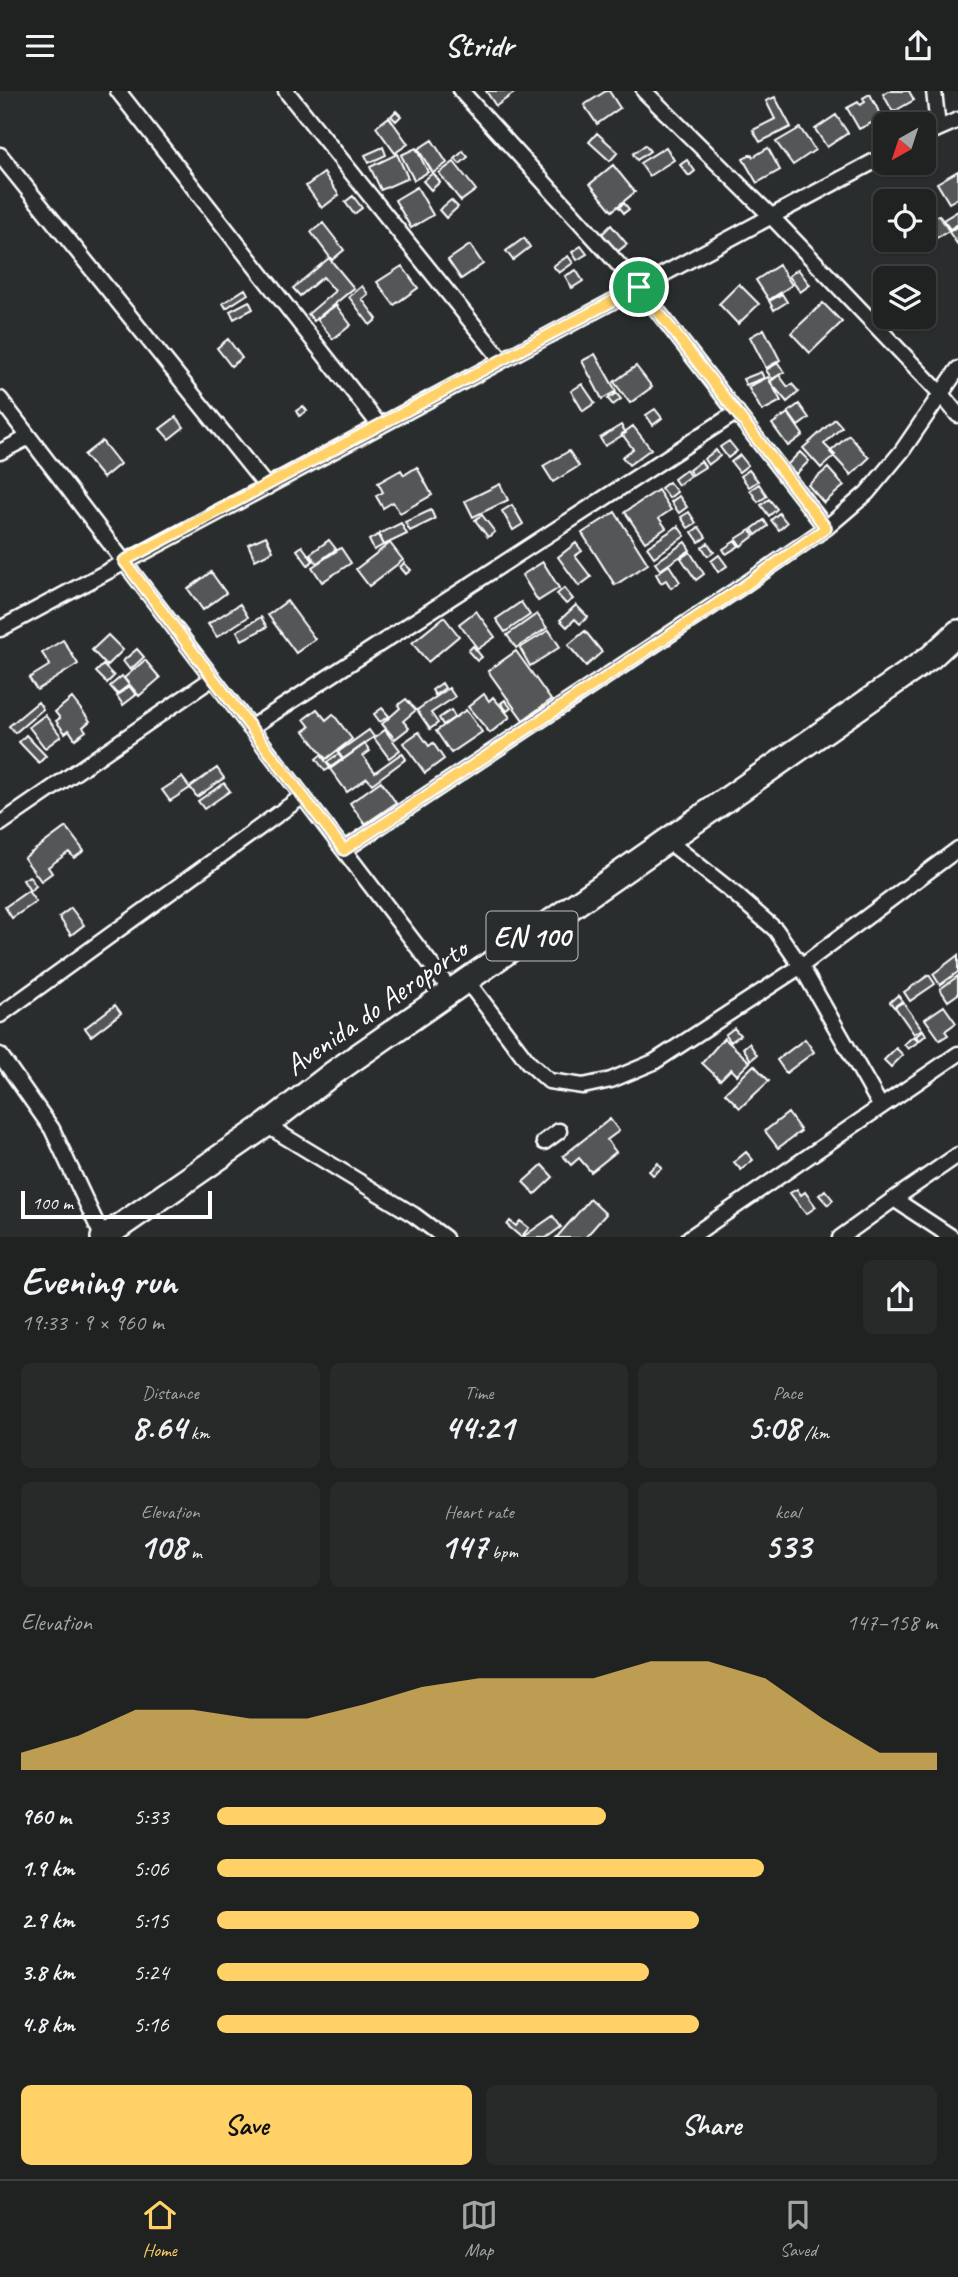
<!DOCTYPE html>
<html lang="en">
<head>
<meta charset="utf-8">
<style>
	body { margin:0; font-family:Caveat,sans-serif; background:#282a2a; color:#f1f3f6; height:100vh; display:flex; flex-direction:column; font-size:26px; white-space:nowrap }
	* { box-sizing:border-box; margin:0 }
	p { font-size:23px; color:#a2a4a5 }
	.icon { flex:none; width:38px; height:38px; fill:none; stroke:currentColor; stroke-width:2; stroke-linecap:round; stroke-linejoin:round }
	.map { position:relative; height:1146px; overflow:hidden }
	.drawer { display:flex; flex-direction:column; background:#202222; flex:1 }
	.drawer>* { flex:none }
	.needle { width:46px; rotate:219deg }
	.buttons { position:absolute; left:873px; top:21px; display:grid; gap:14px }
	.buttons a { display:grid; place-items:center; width:63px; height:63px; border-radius:10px; background:#202222; box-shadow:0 2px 5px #0004,0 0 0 2px #3d3f40; font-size:35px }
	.scale { position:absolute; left:21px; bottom:18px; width:191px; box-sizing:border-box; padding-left:7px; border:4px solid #fff; border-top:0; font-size:19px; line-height:24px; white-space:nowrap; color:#fff; -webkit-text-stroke:5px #2a2d2e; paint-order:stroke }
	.pin { position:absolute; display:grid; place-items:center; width:60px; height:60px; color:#fff; margin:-30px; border:4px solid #fff; border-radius:50%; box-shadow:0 2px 7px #0007 }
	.round { display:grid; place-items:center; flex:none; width:74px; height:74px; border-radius:10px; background:#282a2a }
	.headline { display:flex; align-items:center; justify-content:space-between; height:119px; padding:0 21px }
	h1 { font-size:38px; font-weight:600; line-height:52px }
	.stats { display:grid; grid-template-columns:repeat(3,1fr); gap:10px; height:119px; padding:7px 21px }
	.stats div { display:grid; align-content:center; border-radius:10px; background:#282a2a; text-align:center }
	.stats b { font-size:35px; font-weight:600 }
	.stats small { font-size:19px; font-weight:400 }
	.stats p { font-size:19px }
	.chart { height:196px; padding:14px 21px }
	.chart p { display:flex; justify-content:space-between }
	.chart svg { width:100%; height:126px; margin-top:7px; fill:#ffd166; opacity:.7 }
	.primary-button { display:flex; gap:14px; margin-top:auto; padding:14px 21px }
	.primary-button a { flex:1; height:80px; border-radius:10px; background:#ffd166; color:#111; font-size:28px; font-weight:600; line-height:80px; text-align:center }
	.primary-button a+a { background:#282a2a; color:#f1f3f6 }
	ul { padding:0 21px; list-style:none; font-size:23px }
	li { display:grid; grid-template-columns:112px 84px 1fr; align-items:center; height:52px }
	li i { height:18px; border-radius:9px; background:#ffd166 }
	header { display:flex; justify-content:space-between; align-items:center; height:91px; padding:0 21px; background:#202222; font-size:32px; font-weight:600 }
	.menu { display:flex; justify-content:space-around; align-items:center; height:98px; border-top:2px solid #3d3f40; background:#202222; font-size:19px; color:#a2a4a5 }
	.menu a { display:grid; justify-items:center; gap:4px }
	.menu .selected { color:#ffd166 }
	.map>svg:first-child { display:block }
	.building { fill:#555758; stroke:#fff; stroke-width:2 }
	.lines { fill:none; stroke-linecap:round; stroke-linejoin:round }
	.minor-casing { stroke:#fff; stroke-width:19 }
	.primary-casing { stroke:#fff; stroke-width:28 }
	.minor { stroke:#2a2d2e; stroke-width:14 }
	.primary { stroke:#2a2d2e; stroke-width:23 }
	.route-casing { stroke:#fff; stroke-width:14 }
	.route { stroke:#ffd166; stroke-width:9 }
	.labels { text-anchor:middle; stroke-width:6; stroke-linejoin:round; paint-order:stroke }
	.shield { fill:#2a2d2e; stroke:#bfc0c0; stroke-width:2 }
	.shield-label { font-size:28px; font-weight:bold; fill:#fff }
	.street-label { font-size:30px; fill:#fff; stroke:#2a2d2e }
</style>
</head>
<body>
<header><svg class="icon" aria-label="menu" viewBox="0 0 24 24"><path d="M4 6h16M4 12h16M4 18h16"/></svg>Stridr<svg class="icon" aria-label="share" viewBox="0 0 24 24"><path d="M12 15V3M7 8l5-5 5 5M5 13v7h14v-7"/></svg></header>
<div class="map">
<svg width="958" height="1147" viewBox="0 0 958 1147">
	<rect width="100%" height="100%" fill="#2a2d2e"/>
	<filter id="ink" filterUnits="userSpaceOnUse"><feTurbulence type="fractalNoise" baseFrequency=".0143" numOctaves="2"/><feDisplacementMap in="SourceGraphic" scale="14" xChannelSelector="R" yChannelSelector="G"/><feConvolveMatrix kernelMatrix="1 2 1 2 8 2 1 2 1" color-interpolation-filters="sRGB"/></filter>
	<g filter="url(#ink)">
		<path class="building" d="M486 0H517L496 15Z
			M606 0H609L620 17 597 33 584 14Z
			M888 0H909L914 9 893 21 883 3Z
			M870 3 882 27 859 38 847 17 858 11 860 14 865 11 863 7Z
			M775 6 791 36 760 51 753 39 775 28 766 10Z
			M396 20 401 25 396 30 391 25Z
			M836 24 848 42 827 56 815 38Z
			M389 26 408 53 395 62 376 36Z
			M800 37 815 59 793 74 776 51Z
			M597 42 618 61 610 70 589 51Z
			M432 49 447 72 433 82 418 58Z
			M645 54 650 60 637 69 633 63Z
			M383 56 386 64 369 72 365 64Z
			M666 56 674 69 649 85 640 72Z
			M416 57 428 81 414 89 401 64Z
			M768 57 780 79 757 92 743 68 751 63 753 66Z
			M463 60 468 66 460 73 455 68Z
			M397 63 408 87 381 99 370 76Z
			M687 69 695 80 689 85 680 74Z
			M454 71 476 99 461 110 439 82Z
			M613 74 635 101 612 120 590 93Z
			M958 80V107L949 112 937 92Z
			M324 82 339 104 322 117 306 95Z
			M433 82 440 91 431 99 423 90Z
			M417 96 433 124 411 137 395 109Z
			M353 105 362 117 354 123 345 111Z
			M451 109 458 116 446 127 439 119Z
			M624 112 629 118 624 122 619 116Z
			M958 120V133L950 138 943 129Z
			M939 124 949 140 913 160 906 149H924V133Z
			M323 132 344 159 332 169 311 141Z
			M611 134 627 153 617 161 602 143Z
			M958 135V154L949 141Z
			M524 147 530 156 513 169 506 160Z
			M470 154 483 173 461 188 448 169Z
			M581 155 587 163 577 169 572 161Z
			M568 165 573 172 559 182 553 175Z
			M329 167 354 197 314 230 308 223 335 200 323 186 300 205 293 197Z
			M779 174 792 194 769 209 756 189Z
			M402 175 418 197 394 214 377 191Z
			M798 178 810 194 800 201 789 185Z
			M576 179 583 190 572 197 565 185Z
			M739 193 759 213 738 233 719 213Z
			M362 195 368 203 362 208 377 228 370 234 349 206Z
			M245 198 248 203 226 217 223 212Z
			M782 203 787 211 774 219 769 210Z
			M249 210 253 218 234 228 230 220Z
			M823 212 842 231 810 262 791 242Z
			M336 214 351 234 333 248 317 228Z
			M764 238 780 269 766 277 750 246Z
			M228 248 242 267 231 275 217 257Z
			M595 263 616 300 602 308 582 270Z
			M778 272 784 281 772 288 766 279Z
			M636 275 652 296 630 312 614 291Z
			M761 281 764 287 746 294 743 288Z
			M779 284 788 296 792 293 799 301 787 311 770 291Z
			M768 286 781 310 762 320 748 296Z
			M582 293 595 312 583 320 571 300Z
			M616 302 621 308 613 314 608 308Z
			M799 313 809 327 798 335 788 321Z
			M303 315 307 320 299 325 296 320Z
			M655 318 662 327 653 334 646 324Z
			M788 322 803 344 788 355 772 333Z
			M176 326 184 336 169 348 160 338Z
			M835 328 842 336 824 353 835 364 821 377 803 357Z
			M621 334 626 342 605 355 600 347Z
			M633 335 651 358 629 374 622 366 633 358 622 343Z
			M849 344 869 367 851 384 830 361Z
			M102 350 120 373 103 387 84 364Z
			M729 350 737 360 728 367 720 356Z
			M716 359 720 365 708 374 704 368Z
			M569 360 579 375 553 391 543 375Z
			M800 361 809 370 796 383 787 374Z
			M740 364 748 374 739 381 731 371Z
			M701 370 705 376 692 384 689 379Z
			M417 376 432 404 400 422 393 411 383 417 376 405 383 401 378 392 401 379 404 384Z
			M828 377 844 395 824 412 808 394Z
			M686 379 690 385 678 394 674 388Z
			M749 379 758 390 749 396 741 385Z
			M669 391 677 401 669 407 661 397Z
			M500 393 508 409 473 426 465 410Z
			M759 393 767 405 758 411 750 399Z
			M658 399 671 419 659 427 666 437 645 451 625 421Z
			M679 405 687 416 679 422 671 411Z
			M769 408 777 418 769 425 761 414Z
			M512 414 523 433 513 439 502 420Z
			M431 419 435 428 410 440 405 431Z
			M615 421 648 473 615 494 582 442Z
			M689 421 696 432 688 437 681 426Z
			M779 422 787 432 779 439 771 429Z
			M482 424 495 441 488 446 475 429Z
			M764 429 768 435 756 444 752 438Z
			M401 432 407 443 384 454 379 443Z
			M678 435 685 445 654 466 647 456Z
			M699 436 706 446 699 451 692 441Z
			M750 439 754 445 741 455 736 448Z
			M378 444 383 454 374 459 369 449Z
			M266 445 273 460 255 469 248 453Z
			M329 449 336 458 317 472 310 463Z
			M735 450 739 455 726 463 723 458Z
			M685 451 690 459 660 479 655 472Z
			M390 452 403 469 369 495 356 478Z
			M576 452 582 460 575 465 591 486 579 495 558 466Z
			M708 452 714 461 708 465 702 456Z
			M302 455 313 470 308 474 297 459Z
			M341 457 351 472 322 491 312 476Z
			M690 461 704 483 696 489 681 467Z
			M719 464 727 475 718 481 711 470Z
			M543 471 559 497 538 510 522 484Z
			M404 472 411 479 406 483 400 476Z
			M669 474 680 491 671 497 666 489 661 492 656 483Z
			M211 481 226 502 203 519 188 498Z
			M564 497 573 508 566 513 557 503Z
			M287 510 315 548 296 562 268 524Z
			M521 511 530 524 505 541 496 528Z
			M240 513 248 526 217 546 208 533Z
			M576 514 588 526 580 533 575 528 567 536 560 529Z
			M476 520 495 546 478 558 459 533Z
			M537 523 547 537 516 557 507 544Z
			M261 526 267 536 242 549 237 540Z
			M261 526 267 536 242 549 237 540Z
			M444 526 459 545 428 571 412 552Z
			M549 539 560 556 530 575 520 557Z
			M585 540 602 561 586 575 568 554Z
			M108 544 123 559 107 575 92 559Z
			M108 544 123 559 107 575 92 559Z
			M63 549 78 573 37 599 29 587 50 574 42 562Z
			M63 549 78 573 37 599 29 587 50 574 42 562Z
			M473 555 482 566 477 570 468 560Z
			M137 558 144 566 130 579 123 570Z
			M137 558 144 566 130 579 123 570Z
			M516 560 551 609 523 629 488 580Z
			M145 569 160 587 139 605 124 587Z
			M145 569 160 587 139 605 124 587Z
			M103 574 114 585 107 592 96 581Z
			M103 574 114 585 107 592 96 581Z
			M122 585 129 594 117 603 110 595Z
			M122 585 129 594 117 603 110 595Z
			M442 592 445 597 435 604 432 599Z
			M129 595 136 604 123 614 117 605Z
			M129 595 136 604 123 614 117 605Z
			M449 597 455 606 431 622 438 632 430 638 417 619Z
			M484 603 489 610 493 606 510 626 490 642 468 616Z
			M72 607 90 630 83 636 86 640 75 648 69 639 65 642 56 630 60 627 55 621Z
			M72 607 90 630 83 636 86 640 75 648 69 639 65 642 56 630 60 627 55 621Z
			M406 608 416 619 403 630 409 637 395 648 382 633 400 617 398 614Z
			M505 609 511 617 507 620 501 612Z
			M38 611 43 618 15 642 9 635Z
			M38 611 43 618 15 642 9 635Z
			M382 617 389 625 380 631 374 623Z
			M317 618 326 629 333 623 352 648 326 668 304 640 310 636 304 628Z
			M451 619 455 626 443 634 439 627Z
			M466 619 482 641 451 662 436 640Z
			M45 624 61 645 45 657 29 636Z
			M45 624 61 645 45 657 29 636Z
			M369 639 374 646 343 668 338 661Z
			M385 639 400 659 389 667 374 647Z
			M385 639 400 659 389 667 374 647Z
			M419 641 429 655 433 652 444 668 425 682 403 652Z
			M419 641 429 655 433 652 444 668 425 682 403 652Z
			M26 644 46 665 39 672 19 651Z
			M26 644 46 665 39 672 19 651Z
			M365 653 370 660 363 665 375 681 402 662 406 668 372 693 367 687 347 701 330 678Z
			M338 663 342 668 331 676 327 671Z
			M338 663 342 668 331 676 327 671Z
			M321 664 330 677 325 680 316 668Z
			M217 677 224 687 197 706 190 696Z
			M217 677 224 687 197 706 190 696Z
			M182 686 190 697 170 710 162 699Z
			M182 686 190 697 170 710 162 699Z
			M381 690 396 712 365 733 350 712Z
			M381 690 396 712 365 733 350 712Z
			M224 692 230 700 204 718 198 710Z
			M224 692 230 700 204 718 198 710Z
			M66 736 84 760 74 767 69 761 48 776 52 782 41 790 24 767Z
			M66 736 84 760 74 767 69 761 48 776 52 782 41 790 24 767Z
			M29 785 36 795 30 800 23 789Z
			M29 785 36 795 30 800 23 789Z
			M28 800 36 811 12 827 5 816Z
			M28 800 36 811 12 827 5 816Z
			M71 817 84 834 71 844 59 826Z
			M71 817 84 834 71 844 59 826Z
			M958 864V881L940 894 933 883Z
			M929 884 935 893 910 910 904 901Z
			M958 885V903L948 910 940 898Z
			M898 904 902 910 894 916 890 911Z
			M903 911 922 938 914 943 895 916Z
			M115 914 121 922 91 945 85 937Z
			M115 914 121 922 91 945 85 937Z
			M944 915 956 932 945 940 948 944 940 949 925 928Z
			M734 937 740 944 731 951 725 944Z
			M734 937 740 944 731 951 725 944Z
			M923 939 926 944 919 950 916 945Z
			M914 945 918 951 908 958 904 953Z
			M724 947 750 971 737 984 731 978 720 989 702 972Z
			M724 947 750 971 737 984 731 978 720 989 702 972Z
			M805 948 814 961 786 982 777 969Z
			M805 948 814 961 786 982 777 969Z
			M749 952 757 964 751 969 743 957Z
			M749 952 757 964 751 969 743 957Z
			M896 957 903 964 891 976 884 969Z
			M754 974 769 990 740 1017 725 1002Z
			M754 974 769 990 740 1017 725 1002Z
			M788 1022 801 1040 778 1057 765 1040Z
			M788 1022 801 1040 778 1057 765 1040Z
			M610 1028 619 1040 607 1049 616 1061 591 1081 579 1067 571 1074 563 1065Z
			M610 1028 619 1040 607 1049 616 1061 591 1081 579 1067 571 1074 563 1065Z
			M746 1061 753 1069 741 1079 734 1071Z
			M746 1061 753 1069 741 1079 734 1071Z
			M658 1072 662 1077 653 1084 649 1080Z
			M658 1072 662 1077 653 1084 649 1080Z
			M542 1074 553 1086 535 1103 523 1091Z
			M542 1074 553 1086 535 1103 523 1091Z
			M797 1098 801 1104 805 1101 816 1116 806 1123 790 1102Z
			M797 1098 801 1104 805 1101 816 1116 806 1123 790 1102Z
			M825 1099 833 1109 828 1114 819 1104Z
			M825 1099 833 1109 828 1114 819 1104Z
			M590 1108 606 1123 585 1147H556Z
			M590 1108 606 1123 585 1147H556Z
			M553 1125 561 1136 546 1147H525L524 1145Z
			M553 1125 561 1136 546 1147H525L524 1145Z
			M510 1130 516 1135 520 1130 529 1137 521 1146 507 1134Z
			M510 1130 516 1135 520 1130 529 1137 521 1146 507 1134Z"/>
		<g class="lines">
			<defs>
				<path id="minor" d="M118 0 380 335
					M286 0 501 268
					M461 0 639 196 826 437
					M644 0 770 124 941 303 958 324
					M934 0 938 36
					M924 44 958 29
					M0 64 267 396
					M0 308 452 901
					M0 361 29 346
					M0 538 886 64
					M250 637 737 321
					M0 733 213 587
					M668 750 736 804 776 839 801 875 880 1014
					M344 759 744 494 826 437 867 402 902 360 958 278
					M467 890 528 971 549 990 583 995 611 989 654 971 801 875 958 758
					M0 924 303 705
					M0 964 52 1038 103 1147
					M266 1034 414 1124 445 1147
					M544 1051 559 1040
					M894 1108 958 1064
					M689 1147 958 963
					M840 1147 894 1108 953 1147"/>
				<path id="primary" d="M103 1147 266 1034 332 983 931 566 958 541"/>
			</defs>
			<use href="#minor" class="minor-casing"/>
			<use href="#primary" class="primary-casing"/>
			<use href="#minor" class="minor"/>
			<use href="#primary" class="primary"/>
		</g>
	</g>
	<g class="lines" filter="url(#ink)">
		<defs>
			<path id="route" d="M639 196 826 437 744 495 344 759 124 470Z"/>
		</defs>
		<use href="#route" class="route-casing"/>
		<use href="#route" class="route"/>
	</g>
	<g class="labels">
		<rect class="shield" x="486.5" y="820.5" width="91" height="49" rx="5"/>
		<g class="shield-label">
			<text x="532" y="855">EN 100</text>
		</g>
		<g class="street-label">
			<text transform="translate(376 916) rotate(-35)" y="10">Avenida do Aeroporto</text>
		</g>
	</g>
</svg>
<div class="buttons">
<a><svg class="needle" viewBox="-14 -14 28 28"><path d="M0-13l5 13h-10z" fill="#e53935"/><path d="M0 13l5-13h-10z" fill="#a2a4a5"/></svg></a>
<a><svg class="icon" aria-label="locate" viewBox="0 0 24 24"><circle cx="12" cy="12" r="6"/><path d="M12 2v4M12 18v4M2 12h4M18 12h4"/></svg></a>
<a><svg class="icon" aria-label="layers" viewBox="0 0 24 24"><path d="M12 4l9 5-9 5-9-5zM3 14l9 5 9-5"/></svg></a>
</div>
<div class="scale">100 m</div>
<div class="pin" style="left:639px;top:196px;background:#1e9e55"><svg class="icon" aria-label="arrive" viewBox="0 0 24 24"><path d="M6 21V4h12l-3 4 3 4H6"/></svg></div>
</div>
<section class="drawer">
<div class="headline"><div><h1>Evening run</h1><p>19:33 · 9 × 960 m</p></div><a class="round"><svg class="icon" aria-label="share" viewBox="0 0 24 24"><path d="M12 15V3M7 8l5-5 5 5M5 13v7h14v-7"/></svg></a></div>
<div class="stats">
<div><p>Distance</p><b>8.64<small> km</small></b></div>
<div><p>Time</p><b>44:21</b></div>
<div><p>Pace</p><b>5:08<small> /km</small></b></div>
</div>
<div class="stats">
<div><p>Elevation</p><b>108<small> m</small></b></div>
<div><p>Heart rate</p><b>147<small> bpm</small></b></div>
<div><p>kcal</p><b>533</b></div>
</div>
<div class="chart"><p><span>Elevation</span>147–158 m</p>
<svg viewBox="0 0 160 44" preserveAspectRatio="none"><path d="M0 44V38L10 32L20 23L30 23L40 26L50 26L60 21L70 15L80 12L90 12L100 12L110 6L120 6L130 12L140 26L150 38L160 38V44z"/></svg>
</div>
<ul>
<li><b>960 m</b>5:33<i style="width:54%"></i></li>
<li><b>1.9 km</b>5:06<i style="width:76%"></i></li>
<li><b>2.9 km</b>5:15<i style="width:67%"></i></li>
<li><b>3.8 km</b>5:24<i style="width:60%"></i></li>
<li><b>4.8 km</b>5:16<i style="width:67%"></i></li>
</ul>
<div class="primary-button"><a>Save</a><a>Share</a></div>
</section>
<nav class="menu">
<a class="selected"><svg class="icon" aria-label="home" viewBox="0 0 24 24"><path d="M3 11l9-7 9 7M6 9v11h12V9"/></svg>Home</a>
<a><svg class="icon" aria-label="map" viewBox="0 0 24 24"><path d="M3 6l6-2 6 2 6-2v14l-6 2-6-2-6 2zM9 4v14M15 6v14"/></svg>Map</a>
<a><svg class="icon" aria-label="saved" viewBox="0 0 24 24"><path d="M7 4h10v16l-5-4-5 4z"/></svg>Saved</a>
</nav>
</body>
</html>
